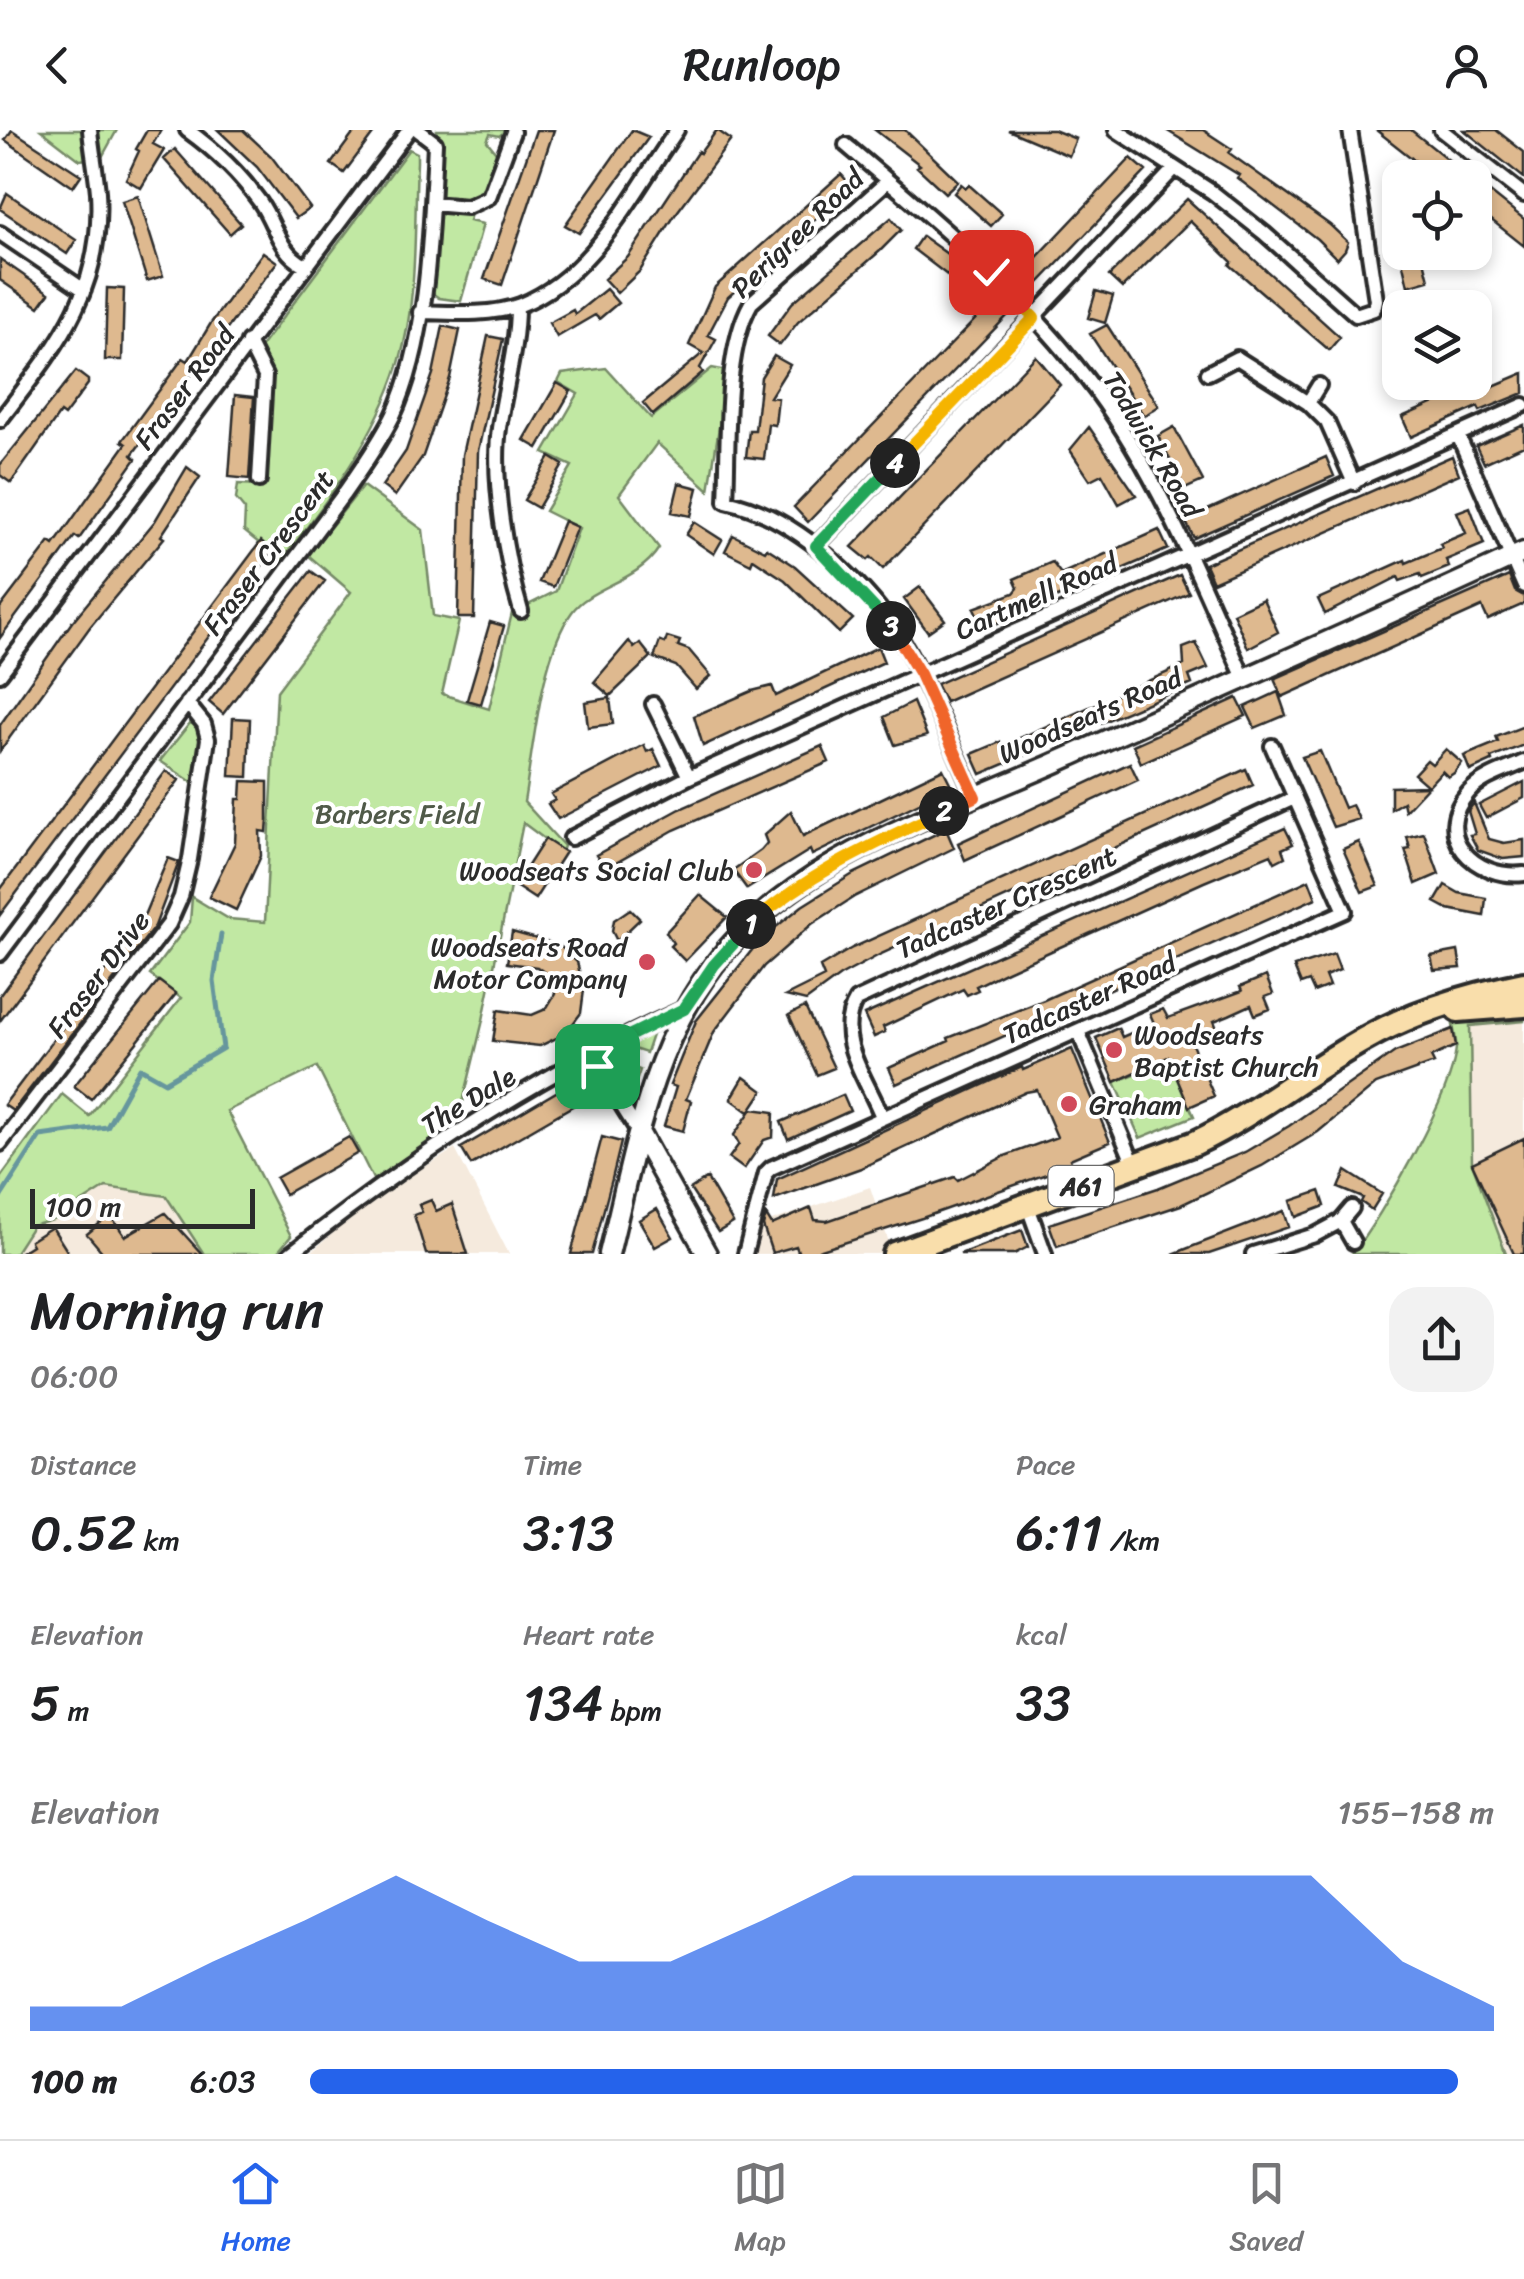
<!DOCTYPE html>
<html lang="en">
<head>
<meta charset="utf-8">
<style>
	body { margin:0; font-family:Sriracha,sans-serif; background:#f2f2f2; color:#202124; height:100vh; display:flex; flex-direction:column; font-size:38px; white-space:nowrap }
	* { box-sizing:border-box; margin:0 }
	p { font-size:32px; color:#757577 }
	.icon { flex:none; width:55px; height:55px; fill:none; stroke:currentColor; stroke-width:2; stroke-linecap:round; stroke-linejoin:round }
	.map { position:relative; height:1124px; overflow:hidden }
	.drawer { display:flex; flex-direction:column; background:#fff; flex:1 }
	.drawer>* { flex:none }
	.controls { position:absolute; left:1382px; top:30px; display:grid; gap:20px }
	.controls a { display:grid; place-items:center; width:110px; height:110px; border-radius:20px; background:#fff; box-shadow:0 5px 15px #0003; font-size:50px }
	.scale { position:absolute; left:30px; bottom:25px; width:225px; box-sizing:border-box; padding-left:10px; border:5px solid #2b2b2b; border-top:0; font-size:28px; line-height:35px; white-space:nowrap; color:#2b2b2b; -webkit-text-stroke:8px #fff; paint-order:stroke }
	.pin { position:absolute; display:grid; place-items:center; width:85px; height:85px; color:#fff; margin:-42px; border-radius:20px; box-shadow:0 5px 15px #0006 }
	.km { position:absolute; width:50px; height:50px; margin:-25px; border-radius:50%; background:#222; color:#fff; font-size:28px; line-height:50px; text-align:center }
	.round { display:grid; place-items:center; flex:none; width:105px; height:105px; border-radius:30px; background:#f2f2f2 }
	.summary { display:flex; align-items:center; justify-content:space-between; height:170px; padding:0 30px }
	h1 { font-size:55px; font-weight:600; line-height:75px }
	.figures { display:grid; grid-template-columns:repeat(3,1fr); gap:15px; height:170px; padding:10px 30px }
	.figures div { display:grid; align-content:center }
	.figures b { font-size:50px; font-weight:600 }
	.figures small { font-size:28px; font-weight:400 }
	.figures p { font-size:28px }
	.chart { height:280px; padding:20px 30px }
	.chart p { display:flex; justify-content:space-between }
	.chart svg { width:100%; height:180px; margin-top:10px; fill:#2563eb; opacity:.7 }
	ul { padding:0 30px; list-style:none; font-size:32px }
	li { display:grid; grid-template-columns:160px 120px 1fr; align-items:center; height:75px }
	li i { height:25px; border-radius:12px; background:#2563eb }
	header { display:flex; justify-content:space-between; align-items:center; height:130px; padding:0 30px; background:#fff; font-size:45px; font-weight:600 }
	.menu { display:flex; justify-content:space-around; align-items:center; height:140px; border-top:2px solid #e0e0e0; background:#fff; font-size:28px; color:#757577 }
	.menu a { display:grid; justify-items:center; gap:5px }
	.menu .on { color:#2563eb }
	.map>svg:first-child { display:block }
	.built { fill:#f5eadd }
	.green { fill:#c1e8a3; stroke:#768a67; stroke-width:2.5 }
	.lines { fill:none; stroke-linecap:round; stroke-linejoin:round }
	.stream { stroke:#66969d; stroke-width:5 }
	.building { fill:#deb98f; stroke:#2b2b2b; stroke-width:2.5 }
	.street-casing { stroke:#2b2b2b; stroke-width:20 }
	.secondary-casing { stroke:#2b2b2b; stroke-width:25 }
	.highway-casing { stroke:#2b2b2b; stroke-width:30 }
	.street { stroke:#fff; stroke-width:12 }
	.secondary { stroke:#fff; stroke-width:18 }
	.highway { stroke:#f9deab; stroke-width:22 }
	.split-1-casing { stroke:#fff; stroke-width:20 }
	.split-2-casing { stroke:#fff; stroke-width:20 }
	.split-3-casing { stroke:#fff; stroke-width:20 }
	.split-4-casing { stroke:#fff; stroke-width:20 }
	.split-5-casing { stroke:#fff; stroke-width:20 }
	.split-1 { stroke:#22a559; stroke-width:12 }
	.split-2 { stroke:#f5b400; stroke-width:12 }
	.split-3 { stroke:#f0652b; stroke-width:12 }
	.split-4 { stroke:#22a559; stroke-width:12 }
	.split-5 { stroke:#f5b400; stroke-width:12 }
	.poi-dot { fill:#d1495b; stroke:#fff; stroke-width:4 }
	.labels { text-anchor:middle; stroke-width:8; stroke-linejoin:round; paint-order:stroke }
	.shield { fill:#fff; stroke:#6b6b6b; stroke-width:2.5 }
	.shield-label { font-size:25px; font-weight:bold; fill:#2b2b2b }
	.street-label { font-size:28px; fill:#2b2b2b; stroke:#fff }
	.park-label { font-size:28px; fill:#505a49; stroke:#fff }
	.poi-label { font-size:28px; fill:#2b2b2b; stroke:#fff; text-anchor:end }
</style>
</head>
<body>
<header><svg class="icon" aria-label="back" viewBox="0 0 24 24"><path d="M15 5l-7 7 7 7"/></svg>Runloop<svg class="icon" aria-label="person" viewBox="0 0 24 24"><circle cx="12" cy="8" r="4"/><path d="M4 21q1-7 8-7t8 7"/></svg></header>
<div class="map">
<svg width="1524" height="1124" viewBox="0 0 1524 1124">
	<rect width="100%" height="100%" fill="#fff"/>
	<filter id="ink" filterUnits="userSpaceOnUse"><feTurbulence type="fractalNoise" baseFrequency=".01" numOctaves="2"/><feDisplacementMap in="SourceGraphic" scale="20" xChannelSelector="R" yChannelSelector="G"/><feConvolveMatrix kernelMatrix="1 2 1 2 8 2 1 2 1" color-interpolation-filters="sRGB"/></filter>
	<g filter="url(#ink)">
		<path class="built" d="M1524 891V1124H1506L1472 1033 1470 896Z
			M455 1019 509 1124H309L374 1067Z
			M106 1057 166 1066 204 1124H14L31 1096 56 1089Z
			M870 1057 892 1121 882 1124H745L751 1098Z"/>
		<path class="green" d="M41 0H117L102 27 80 30Z
			M437 0H507L499 6 490 4 487 11 499 26 485 59 476 64 469 91 483 94 461 171 439 168 432 163 439 23Z
			M409 19 417 23V32C414 97 418 170 399 233 376 307 328 371 281 431L244 401 245 380 236 369 238 354 263 355 269 253 260 218Z
			M606 238 651 288 712 238 728 241 709 360 657 313 619 365 659 418C638 452 591 456 572 482 541 524 533 620 524 672L564 716 562 722 523 693 483 890 457 997 374 1051 317 937 227 981 291 1106 276 1124H204L166 1066 106 1057 56 1089 32 1096 14 1124H0V1048L62 964 89 986 181 868 150 845 190 792 192 767 229 789 265 792 277 561 351 462 308 425 363 356 423 400 433 486 459 491 442 564 489 579 512 483 556 461 579 398 545 381 572 336 544 323 578 264 558 252 562 244Z
			M190 593 203 598 195 654 160 631Z
			M1524 887V891L1470 896 1472 1033 1506 1124H1352C1382 1086 1453 963 1456 918 1457 911 1454 902 1453 895H1457V891Z
			M650 900 653 902 646 923 634 919 628 936 640 940 630 969 609 926Z
			M1169 930 1194 986 1140 1008 1115 952Z"/>
		<g class="lines">
			<path class="stream" d="M0 1068 40 1006 107 997 140 938 165 952 223 918 214 851 221 804"/>
		</g>
		<path class="building" d="M12 0 81 45 73 57 5 10Z
			M147 0H161L153 14 164 20 141 58 126 49 139 21 136 19Z
			M218 0H243L271 26 310 78 296 88 257 37Z
			M356 0H376L344 43 331 34Z
			M536 0H554L502 155 484 149Z
			M632 0 649 7 579 103 565 95Z
			M717 0 731 10 675 85 640 141 617 163 604 149 628 127 698 21 700 23Z
			M875 0H905L958 51 945 63 917 37 920 35Z
			M1008 0H1054L1076 9 1069 26Z
			M1166 0H1203L1232 19 1229 23 1330 95 1348 112 1345 120 1337 129 1317 109 1237 48 1239 45Z
			M1376 0H1411L1471 48H1437Z
			M1464 0H1496L1524 22V48Z
			M175 19 241 94 230 104 164 29Z
			M1131 28 1146 41 1037 155 1023 142Z
			M841 44 852 57 728 167 708 205 716 209 700 238 703 242 653 285 643 273 703 223 689 215 715 157Z
			M1475 50 1524 89V116L1475 77Z
			M961 54 966 58 969 55 1002 84 991 96 954 63Z
			M7 63 76 110 67 124 0 79Z
			M138 66 163 146 147 151 122 71Z
			M1187 69 1340 207 1329 220 1230 135 1232 132 1190 91 1122 158 1109 146Z
			M891 88 901 100 880 121 798 192 780 215 768 206 792 173Z
			M922 106 957 131 947 145 913 119Z
			M263 122 277 132 219 210 222 212 208 232 203 229 132 325 136 329 79 409 75 406 0 508V478L50 412 54 415 126 314 122 311 183 228 188 231 211 193Z
			M1400 122H1422L1429 150 1408 156Z
			M0 129 49 163 39 177 0 150Z
			M107 158 124 159 122 230H105Z
			M606 159 618 173 599 189 595 185 557 207 549 193 573 180 575 184Z
			M1096 161 1113 166 1105 193 1088 188Z
			M994 170 1009 184 808 392 794 377Z
			M1107 195 1159 276 1144 286 1090 204Z
			M443 196 460 200 450 248 423 326 395 366 382 356 406 321 433 244Z
			M488 206 503 209 478 321 474 488H458L462 325Z
			M774 226 790 235 770 267 778 268 775 295 768 294 764 329 746 327 749 300H755L761 247Z
			M1036 226 1060 255 883 439 871 427 868 430 852 417Z
			M76 241 88 250V254L64 286 60 283 11 353 0 345V335Z
			M1524 243V263L1480 281 1478 277 1411 307 1402 287 1469 258 1472 265Z
			M557 253 571 261 538 318 524 310Z
			M235 265 254 267 249 349 229 347Z
			M1524 295V315L1484 333 1476 316Z
			M1089 297 1136 365 1119 374 1102 344 1090 350 1070 320Z
			M1174 297 1203 351 1185 359 1158 306Z
			M1452 326 1459 344 1213 452 1205 434Z
			M550 327 563 335 538 378 524 370Z
			M1326 327 1334 346 1194 408 1185 390Z
			M187 337 200 347 161 406 164 408 90 497 0 621V595L72 492 155 391Z
			M679 353 698 358 691 386 672 382Z
			M1470 377 1484 414 1446 430 1449 437 1422 448 1420 444 1400 451 1398 447 1325 484 1318 469 1405 430 1406 433 1442 418 1440 414 1466 403 1457 382Z
			M564 391 577 397 553 457 539 452Z
			M694 392 722 410 714 424 686 405Z
			M1159 400 1168 419 984 499 974 478 1014 463 1018 458 1014 449 1052 432 1061 444Z
			M733 405 765 421 767 418 795 436 853 489 839 503 785 450 753 429 751 434 725 421Z
			M261 411 273 421 0 785V760Z
			M311 441 325 451 223 584 209 572Z
			M1180 445 1189 463 945 572 936 554Z
			M1509 446 1515 461 1524 466V474L1488 490 1482 477 1282 567 1274 549Z
			M920 457 945 490 928 502 904 469Z
			M1263 469 1278 502 1248 518 1233 483Z
			M490 492 504 496 481 574 467 570Z
			M667 507 680 511 678 516 689 520 711 546 696 559 676 536 654 528 660 511 665 513Z
			M629 511 634 518 640 513 651 527 610 566 594 552Z
			M1196 513 1208 538 1189 546 1192 554 981 644 972 624 1000 612 1002 616 1184 535 1183 518Z
			M878 517 884 532 703 616 694 586 752 561 772 556 776 566Z
			M1278 562 1286 585 1255 598 1245 577Z
			M610 568 613 594 588 597 585 572Z
			M1237 568 1246 586 1141 633 1133 615Z
			M913 572 927 606 895 615 884 587Z
			M233 588 250 589 248 647 230 646Z
			M1524 596V615L1491 628 1492 631 1470 641 1464 626 1498 612 1496 607Z
			M644 615 647 622 653 619 661 636 558 689 548 674 555 670 551 664Z
			M822 616 829 632 674 700 605 739 596 725 680 679Z
			M1446 619 1462 633 1454 643 1448 647 1442 641 1405 681 1403 672 1391 679V657L1428 656 1414 644 1427 630 1432 634Z
			M1320 621 1344 678 1352 675 1359 689 1333 697 1302 627Z
			M1130 633 1138 650 965 730 958 713Z
			M943 639 952 657 812 725 810 720 747 759 733 740 761 720 767 713 764 705 791 681 803 706Z
			M1246 639 1253 655 881 824 840 846 806 871 786 866 824 847 820 837 852 818Z
			M166 641 179 650 0 891V865Z
			M242 651 268 652V690L267 702 260 701 261 726 236 780 209 767 235 713 237 669H241Z
			M1524 652V668L1486 688 1479 675Z
			M1474 673 1489 709 1504 713 1524 710V727L1503 729 1478 720 1470 705 1475 704 1468 681Z
			M1285 698 1293 714 1282 719 1285 727 1275 732 1271 724 1204 752 1007 841 976 856 978 860 967 865 963 859 883 897 885 902 874 907 864 885Z
			M946 699 954 718 854 767 812 794 764 836 714 902 686 969 691 971 683 1001 664 996 676 957 670 955 696 891 760 810 802 776 853 744Z
			M1424 703 1439 744 1416 754 1405 720 1410 719 1407 707Z
			M545 709 565 722 535 769 515 756Z
			M1359 712 1378 756 1362 762 1343 719Z
			M168 728 179 732 155 796 13 981 4 975 140 795Z
			M1309 750 1316 768 896 954 889 938 949 911 948 908 1044 870Z
			M1445 755 1459 763 1486 768 1484 786 1448 779 1435 772Z
			M700 765 727 787 685 831 670 816 673 813 666 802Z
			M630 779 640 789 617 811 612 801 614 790Z
			M512 802 559 815 577 832 584 860 581 883 565 904 540 916 493 911 498 880 532 885 546 879 555 864 552 848 537 837 507 833Z
			M1458 821 1461 838 1434 840 1431 826Z
			M1334 824 1340 840 1325 846 1329 856 1314 862 1309 851 1301 854 1294 837Z
			M1266 846 1273 864 1265 867 1270 879 1255 885 1251 875 1229 885 1214 891 1218 901 1191 912 1214 966 1189 977 1168 927 1115 952 1096 908 1118 898 1122 907 1154 893 1150 884 1163 879 1168 888 1242 861 1240 857Z
			M159 851 176 864 91 969 74 956Z
			M805 877 834 938 817 945 789 885Z
			M1453 899 1456 916 1431 927 1434 933 1376 954 1318 1002 1262 1036 1181 1075 1057 1116 1049 1094 1158 1058 1245 1022 1289 996 1395 922Z
			M1072 919 1110 1012 1070 1029 1072 1035 922 1088 809 1124H799L796 1116 772 1123 763 1096 766 1085 772 1095 811 1078 815 1090 827 1091 955 1047 958 1050 1005 1026 1057 1007 1037 960 1026 962 861 1038 774 1069 777 1049 1022 937 1023 940Z
			M585 945 595 963 471 1035 461 1018Z
			M744 947 763 961 749 982 731 969Z
			M843 965 850 981 788 1009 781 992Z
			M752 979 774 982 773 1007 764 1010 744 1039 729 1028 739 1014 734 1005Z
			M349 1007 358 1023 285 1064 276 1048Z
			M602 1007 621 1012 612 1049 592 1124H571Z
			M1524 1008V1124H1514L1472 1033Z
			M1346 1041 1382 1064 1372 1080 1361 1072 1363 1068 1339 1058Z
			M707 1048 733 1093 718 1102 690 1059Z
			M1320 1061 1325 1076 1296 1087 1291 1071Z
			M431 1070 436 1081 452 1074 468 1124H426L414 1085 422 1082 419 1075Z
			M657 1079 673 1107 655 1117 639 1090Z
			M1284 1081 1289 1097 1209 1124H1173Z
			M165 1083 202 1124H104L87 1104 110 1085 125 1106Z
			M52 1097 69 1124H18L32 1115 30 1111Z
			M1022 1100 1028 1117 1014 1124H960Z"/>
		<g class="lines">
			<defs>
				<path id="street" d="M187 0C215 20 240 44 260 72 276 95 278 121 304 135
					M1116 0 1212 62 1264 103 1356 185 1374 179 1376 170 1350 0
					M1441 0 1524 65
					M846 15C935 90 1026 166 1096 261 1159 347 1200 449 1243 546
					M888 51 751 173C723 222 729 315 726 371 796 386 872 457 907 519 933 566 953 618 975 667
					M432 74 467 77 489 67 513 2
					M0 103 84 160
					M517 176C517 218 505 257 499 298 492 349 506 431 521 481
					M420 182C451 183 491 186 520 175 594 146 633 62 677 0
					M248 212 265 246 259 350
					M1208 243 1237 228 1308 273 1327 292 1354 353
					M1308 273 1319 255
					M0 290C56 217 104 162 98 62 96 41 92 21 90 0
					M1458 305 1524 456
					M816 416 1175 38
					M0 544 409 0
					M653 574 689 647
					M1524 632C1507 640 1482 647 1469 662 1430 705 1475 750 1524 744
					M571 708 689 647 1524 275
					M0 824 343 365C361 339 379 314 393 286 429 209 431 98 435 13L418 0
					M1078 901 1135 1037
					M590 925 639 1003
					M882 987C868 950 833 908 856 870L1294 668
					M0 1014 169 794 181 767 190 729 208 609 204 594 187 573
					M1027 1074 1045 1124
					M1341 1091 1352 1078
					M290 1124C410 1029 543 941 684 879
					M745 1124 766 1043 771 1038 1345 781 1272 616
					M1253 1124 1315 1105 1341 1091 1353 1112"/>
				<path id="secondary" d="M640 1004 707 1124
					M609 1124C634 1024 650 919 714 835 796 727 936 686 1055 633 1211 563 1369 494 1524 422"/>
				<path id="highway" d="M1458 880 1524 875
					M895 1124 1195 1013C1256 984 1307 941 1365 909 1414 881 1469 865 1524 854"/>
			</defs>
			<use href="#street" class="street-casing"/>
			<use href="#secondary" class="secondary-casing"/>
			<use href="#highway" class="highway-casing"/>
			<use href="#street" class="street"/>
			<use href="#secondary" class="secondary"/>
			<use href="#highway" class="highway"/>
		</g>
	</g>
	<g class="lines" filter="url(#ink)">
		<defs>
			<path id="split-1" d="M597 936 590 925 684 879 714 835 751 794"/>
			<path id="split-2" d="M751 794C809 743 874 714 944 681"/>
			<path id="split-3" d="M891 496 920 544 975 667 944 681"/>
			<path id="split-4" d="M891 496 816 416 895 333"/>
			<path id="split-5" d="M895 333 1034 188 991 142"/>
		</defs>
		<use href="#split-1" class="split-1-casing"/>
		<use href="#split-2" class="split-2-casing"/>
		<use href="#split-3" class="split-3-casing"/>
		<use href="#split-4" class="split-4-casing"/>
		<use href="#split-5" class="split-5-casing"/>
		<use href="#split-1" class="split-1"/>
		<use href="#split-2" class="split-2"/>
		<use href="#split-3" class="split-3"/>
		<use href="#split-4" class="split-4"/>
		<use href="#split-5" class="split-5"/>
	</g>
	<g class="poi-dot">
		<circle cx="754" cy="740" r="10"/>
		<circle cx="647" cy="832" r="10"/>
		<circle cx="1114" cy="920" r="10"/>
		<circle cx="1069" cy="974" r="10"/>
	</g>
	<g class="labels">
		<rect class="shield" x="1048.5" y="1036" width="65" height="40" rx="8"/>
		<g class="shield-label">
			<text x="1081" y="1065">A61</text>
		</g>
		<g class="street-label">
			<text transform="translate(797 103) rotate(-44)" y="10">Perigree Road</text>
			<text transform="translate(184 257) rotate(-53)" y="10">Fraser Road</text>
			<text transform="translate(1153 314) rotate(59)" y="10">Todwick Road</text>
			<text transform="translate(268 422) rotate(-53)" y="10">Fraser Crescent</text>
			<text transform="translate(1036 466) rotate(-24)" y="10">Cartmell Road</text>
			<text transform="translate(1090 585) rotate(-24)" y="10">Woodseats Road</text>
			<text transform="translate(1006 772) rotate(-24)" y="10">Tadcaster Crescent</text>
			<text transform="translate(98 844) rotate(-53)" y="10">Fraser Drive</text>
			<text transform="translate(1089 868) rotate(-24)" y="10">Tadcaster Road</text>
			<text transform="translate(468 970) rotate(-31)" y="10">The Dale</text>
		</g>
		<g class="park-label">
			<text x="397" y="693">Barbers Field</text>
		</g>
		<g class="poi-label">
			<text x="734" y="750">Woodseats Social Club</text>
			<text x="627" y="826">Woodseats Road<tspan x="627" dy="32">Motor Company</tspan></text>
			<text x="1134" y="914" text-anchor="start">Woodseats<tspan x="1134" dy="32">Baptist Church</tspan></text>
			<text x="1089" y="984" text-anchor="start">Graham</text>
		</g>
	</g>
</svg>
<div class="controls">
<a><svg class="icon" aria-label="locate" viewBox="0 0 24 24"><circle cx="12" cy="12" r="6"/><path d="M12 2v4M12 18v4M2 12h4M18 12h4"/></svg></a>
<a><svg class="icon" aria-label="layers" viewBox="0 0 24 24"><path d="M12 4l9 5-9 5-9-5zM3 14l9 5 9-5"/></svg></a>
</div>
<div class="scale">100 m</div>
<div class="pin" style="left:597px;top:936px;background:#1e9e55"><svg class="icon" aria-label="arrive" viewBox="0 0 24 24"><path d="M6 21V4h12l-3 4 3 4H6"/></svg></div>
<div class="pin" style="left:991px;top:142px;background:#d93025"><svg class="icon" aria-label="check" viewBox="0 0 24 24"><path d="M5 12l5 5 9-10"/></svg></div>
<b class="km" style="left:751px;top:794px">1</b>
<b class="km" style="left:944px;top:681px">2</b>
<b class="km" style="left:891px;top:496px">3</b>
<b class="km" style="left:895px;top:333px">4</b>
</div>
<section class="drawer">
<div class="summary"><div><h1>Morning run</h1><p>06:00</p></div><a class="round"><svg class="icon" aria-label="share" viewBox="0 0 24 24"><path d="M12 15V3M7 8l5-5 5 5M5 13v7h14v-7"/></svg></a></div>
<div class="figures">
<div><p>Distance</p><b>0.52<small> km</small></b></div>
<div><p>Time</p><b>3:13</b></div>
<div><p>Pace</p><b>6:11<small> /km</small></b></div>
</div>
<div class="figures">
<div><p>Elevation</p><b>5<small> m</small></b></div>
<div><p>Heart rate</p><b>134<small> bpm</small></b></div>
<div><p>kcal</p><b>33</b></div>
</div>
<div class="chart"><p><span>Elevation</span>155–158 m</p>
<svg viewBox="0 0 160 44" preserveAspectRatio="none"><path d="M0 44V38L10 38L20 27L30 17L40 6L50 17L60 27L70 27L80 17L90 6L100 6L110 6L120 6L130 6L140 6L150 27L160 38V44z"/></svg>
</div>
<ul>
<li><b>100 m</b>6:03<i style="width:97%"></i></li>
</ul>
</section>
<nav class="menu">
<a class="on"><svg class="icon" aria-label="home" viewBox="0 0 24 24"><path d="M3 11l9-7 9 7M6 9v11h12V9"/></svg>Home</a>
<a><svg class="icon" aria-label="map" viewBox="0 0 24 24"><path d="M3 6l6-2 6 2 6-2v14l-6 2-6-2-6 2zM9 4v14M15 6v14"/></svg>Map</a>
<a><svg class="icon" aria-label="saved" viewBox="0 0 24 24"><path d="M7 4h10v16l-5-4-5 4z"/></svg>Saved</a>
</nav>
</body>
</html>
